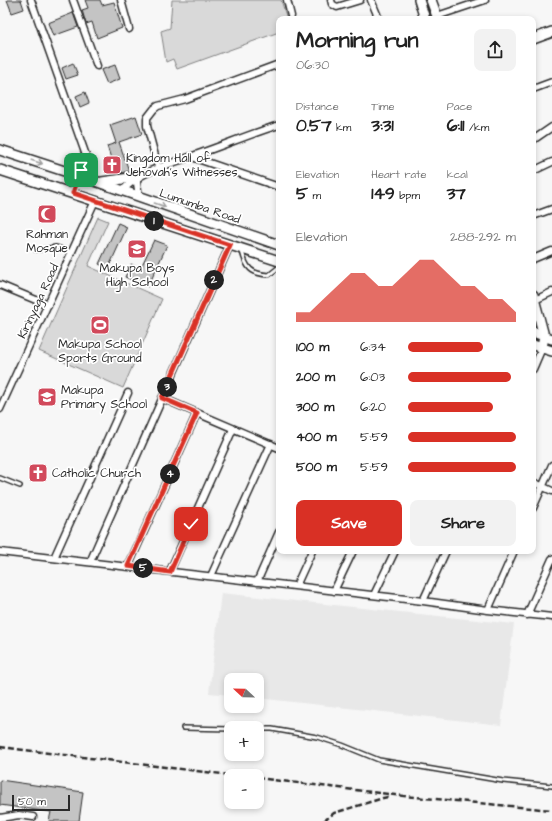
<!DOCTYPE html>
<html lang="en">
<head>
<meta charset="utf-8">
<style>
	body { margin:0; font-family:"Architects Daughter",sans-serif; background:#f2f2f2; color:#222; height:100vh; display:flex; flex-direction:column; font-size:15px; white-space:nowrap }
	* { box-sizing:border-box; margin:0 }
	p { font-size:13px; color:#767676 }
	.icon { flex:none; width:22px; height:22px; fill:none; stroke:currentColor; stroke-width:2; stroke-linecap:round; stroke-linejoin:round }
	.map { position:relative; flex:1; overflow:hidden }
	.drawer { position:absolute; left:276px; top:16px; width:260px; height:538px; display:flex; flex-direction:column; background:#fff; border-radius:8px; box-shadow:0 2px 6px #0003 }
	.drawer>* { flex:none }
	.needle { width:26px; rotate:292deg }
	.tools { position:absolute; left:224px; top:673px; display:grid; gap:8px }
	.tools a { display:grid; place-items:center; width:40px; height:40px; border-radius:8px; background:#fff; box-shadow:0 2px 6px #0003; font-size:20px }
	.scale { position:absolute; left:12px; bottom:10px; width:58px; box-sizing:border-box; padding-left:4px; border:2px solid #2b2b2b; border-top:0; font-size:11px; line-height:14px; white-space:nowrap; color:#2b2b2b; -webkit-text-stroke:3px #fff; paint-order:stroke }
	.pin { position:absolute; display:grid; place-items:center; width:34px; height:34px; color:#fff; margin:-17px; border-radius:8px; box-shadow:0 2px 6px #0006 }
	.km { position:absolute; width:20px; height:20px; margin:-10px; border-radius:50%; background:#222; color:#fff; font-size:11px; line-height:20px; text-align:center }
	.round { display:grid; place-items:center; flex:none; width:42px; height:42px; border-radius:8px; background:#f2f2f2 }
	.summary { display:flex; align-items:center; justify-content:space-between; height:68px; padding:0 20px }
	h1 { font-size:22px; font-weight:700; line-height:30px }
	.metrics { display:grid; grid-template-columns:repeat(3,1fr); gap:6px; height:68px; padding:4px 20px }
	.metrics div { display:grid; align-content:center }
	.metrics b { font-size:17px; font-weight:700 }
	.metrics small { font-size:11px; font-weight:400 }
	.metrics p { font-size:11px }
	.chart { height:112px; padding:8px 20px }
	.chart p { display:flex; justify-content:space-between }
	.chart svg { width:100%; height:72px; margin-top:4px; fill:#d93025; opacity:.7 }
	.button { display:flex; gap:8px; margin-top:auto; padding:8px 20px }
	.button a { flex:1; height:46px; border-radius:8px; background:#d93025; color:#fff; font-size:16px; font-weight:700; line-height:46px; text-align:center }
	.button a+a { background:#f2f2f2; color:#222 }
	ul { padding:0 20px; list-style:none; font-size:13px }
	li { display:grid; grid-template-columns:64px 48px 1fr; align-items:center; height:30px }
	li i { height:10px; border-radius:5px; background:#d93025 }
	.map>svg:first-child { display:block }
	.built { fill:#e8e8e8 }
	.green { fill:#d9d9d9; stroke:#828282 }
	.building { fill:#c4c4c4; stroke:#2b2b2b }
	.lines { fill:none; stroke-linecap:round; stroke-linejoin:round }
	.lane-casing { stroke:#2b2b2b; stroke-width:6 }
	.street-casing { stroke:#2b2b2b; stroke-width:9 }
	.secondary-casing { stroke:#2b2b2b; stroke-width:12 }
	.lane { stroke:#fff; stroke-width:3 }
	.street { stroke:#fff; stroke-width:6 }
	.secondary { stroke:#fff; stroke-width:9 }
	.rail { stroke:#2b2b2b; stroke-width:2.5; stroke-dasharray:6 3; stroke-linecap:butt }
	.oneway { stroke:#a0a0a0 }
	.route-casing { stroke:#fff; stroke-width:8 }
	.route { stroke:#d93025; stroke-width:5 }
	.labels { text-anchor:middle; stroke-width:3.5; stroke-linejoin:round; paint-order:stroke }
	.poi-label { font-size:12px; fill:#2b2b2b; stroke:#fff; text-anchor:start }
	.street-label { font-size:12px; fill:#2b2b2b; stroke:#fff }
</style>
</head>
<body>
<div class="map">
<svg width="552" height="821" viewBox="0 0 552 821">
	<rect width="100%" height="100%" fill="#f7f7f7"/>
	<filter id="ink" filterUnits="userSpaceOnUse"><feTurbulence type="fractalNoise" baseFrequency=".025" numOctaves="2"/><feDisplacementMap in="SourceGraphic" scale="8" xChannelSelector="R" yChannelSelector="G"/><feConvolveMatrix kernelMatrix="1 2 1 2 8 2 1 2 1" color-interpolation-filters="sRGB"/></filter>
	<g filter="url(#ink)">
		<path class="built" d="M221 593 514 624 501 725 257 698V680H231V695L209 693Z"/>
		<path class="green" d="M172 0H281L287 19H279V32L177 69 173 59 166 62 161 31 170 28Z
			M98 217 108 221 88 266 162 299 123 388 39 351Z"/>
		<path class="building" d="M7 0H21L24 9 12 13Z
			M85 0H100L102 5 114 2 122 28 97 38 92 22 86 24 82 10 88 8Z
			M73 13 78 27 53 36 48 23Z
			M73 63 78 75 66 79 62 68Z
			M115 65 120 79 107 84 101 70Z
			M85 92 89 103 80 107 76 96Z
			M136 116 142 134 119 142 129 171 116 174 107 146 116 143 110 125Z
			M118 223 127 227 108 269 99 264Z
			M154 240 167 245 148 287 125 277 131 264 140 269Z
			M0 780 83 792 79 821H49L51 812 0 805Z"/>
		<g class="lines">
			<defs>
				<path id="lane" d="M36 250 56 247 72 252
					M242 251C246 268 251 274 269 275L279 267
					M0 478 20 486
					M183 728 231 729
					M257 729H272L317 737 342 745 379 760 503 781 552 786"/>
				<path id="street" d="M31 0 95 181
					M73 0 97 66
					M121 0 129 29
					M287 0 291 16
					M331 0 332 4 337 7 360 0
					M371 0 379 19
					M437 16 485 0
					M533 89 552 82
					M533 140 552 127
					M192 157 279 187
					M158 167 147 126V118L154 109 158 106 185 99 279 64
					M533 171 552 162
					M75 175 81 170 88 162
					M137 177V183L139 197
					M122 191C143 168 173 164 201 153 227 144 253 133 279 125
					M533 216 552 209
					M533 259 552 251
					M0 285 48 305
					M535 300 552 292
					M533 369 542 348
					M162 398 279 448
					M0 409 95 201
					M533 482 552 491
					M533 508 552 465
					M0 552 423 601 488 610 552 617
					M54 558 128 393
					M90 562 230 245
					M128 567 197 413
					M170 571 233 429
					M211 576 271 444
					M257 582 279 532
					M296 586 312 551
					M334 591 353 551
					M374 595 395 551
					M423 601 446 551
					M488 610 514 551
					M527 615 552 559
					M0 818 19 815 33 817"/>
				<path id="secondary" d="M419 0 425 19
					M431 0 438 19
					M533 39 552 32
					M0 150 95 181 279 245
					M0 170 279 261
					M102 182 137 177
					M533 295 544 336 542 348
					M533 332 552 339
					M533 345 552 351"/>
			</defs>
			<use href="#lane" class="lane-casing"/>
			<use href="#street" class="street-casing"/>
			<use href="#secondary" class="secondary-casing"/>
			<use href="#lane" class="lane"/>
			<use href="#street" class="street"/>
			<use href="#secondary" class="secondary"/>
			<path class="rail" d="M0 747 238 776
				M257 778 404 796 552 810
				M324 821 334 813 383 798 388 797"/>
		</g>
		<defs><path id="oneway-shaft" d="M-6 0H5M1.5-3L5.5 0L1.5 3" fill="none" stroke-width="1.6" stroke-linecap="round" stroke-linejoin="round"/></defs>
		<g class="oneway">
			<use href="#oneway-shaft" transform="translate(37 162) rotate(18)"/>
			<use href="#oneway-shaft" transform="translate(160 205) rotate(19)"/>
		</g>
	</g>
	<g class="lines" filter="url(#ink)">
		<defs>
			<path id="route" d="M81 170 75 175 79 176 73 193 230 245 162 398 197 413 128 566 170 572 191 524"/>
		</defs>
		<use href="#route" class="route-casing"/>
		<use href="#route" class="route"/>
	</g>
	<defs>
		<symbol id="church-square" viewBox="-11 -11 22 22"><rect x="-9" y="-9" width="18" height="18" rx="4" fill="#d1495b" stroke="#fff"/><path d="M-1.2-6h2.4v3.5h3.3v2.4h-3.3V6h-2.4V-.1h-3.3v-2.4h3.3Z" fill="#fff"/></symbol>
		<symbol id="mosque-square" viewBox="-11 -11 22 22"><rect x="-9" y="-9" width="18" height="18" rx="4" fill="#d1495b" stroke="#fff"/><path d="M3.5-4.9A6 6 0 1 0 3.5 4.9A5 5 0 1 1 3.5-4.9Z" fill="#fff"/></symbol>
		<symbol id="school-square" viewBox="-11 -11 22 22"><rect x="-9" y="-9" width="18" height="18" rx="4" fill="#d1495b" stroke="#fff"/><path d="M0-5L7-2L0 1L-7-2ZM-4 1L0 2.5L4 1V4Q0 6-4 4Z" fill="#fff"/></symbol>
		<symbol id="stadium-square" viewBox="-11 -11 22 22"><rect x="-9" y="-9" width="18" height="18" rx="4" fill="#d1495b" stroke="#fff"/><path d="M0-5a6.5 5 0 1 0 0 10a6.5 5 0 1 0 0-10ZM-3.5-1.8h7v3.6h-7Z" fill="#fff"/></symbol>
	</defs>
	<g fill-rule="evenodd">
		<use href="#church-square" x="101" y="154" width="22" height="22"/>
		<use href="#mosque-square" x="36" y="203" width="22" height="22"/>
		<use href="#school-square" x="126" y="238" width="22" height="22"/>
		<use href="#stadium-square" x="89" y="314" width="22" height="22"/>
		<use href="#school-square" x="36" y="386" width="22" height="22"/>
		<use href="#church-square" x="27" y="462" width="22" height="22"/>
	</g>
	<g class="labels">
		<g class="poi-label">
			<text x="126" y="162">Kingdom Hall of<tspan x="126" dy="14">Jehovah's Witnesses</tspan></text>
			<text x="47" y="238" text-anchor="middle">Rahman<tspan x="47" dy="14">Mosque</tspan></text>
			<text x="137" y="272" text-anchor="middle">Makupa Boys<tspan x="137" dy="14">High School</tspan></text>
			<text x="100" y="348" text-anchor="middle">Makupa School<tspan x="100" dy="14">Sports Ground</tspan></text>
			<text x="61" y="394">Makupa<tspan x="61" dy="14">Primary School</tspan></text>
			<text x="52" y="477">Catholic Church</text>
		</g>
		<g class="street-label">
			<text transform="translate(200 206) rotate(19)" y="4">Lumumba Road</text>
			<text transform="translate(38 301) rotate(-65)" y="4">Kirinyaga Road</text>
		</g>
	</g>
</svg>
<div class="tools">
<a><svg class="needle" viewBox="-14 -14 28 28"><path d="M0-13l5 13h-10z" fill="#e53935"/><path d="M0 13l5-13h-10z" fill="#767676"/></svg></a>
<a>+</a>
<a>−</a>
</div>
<div class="scale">50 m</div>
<div class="pin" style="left:81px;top:170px;background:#1e9e55"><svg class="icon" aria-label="arrive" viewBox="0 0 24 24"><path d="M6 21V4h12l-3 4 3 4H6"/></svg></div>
<div class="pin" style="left:191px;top:524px;background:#d93025"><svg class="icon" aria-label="check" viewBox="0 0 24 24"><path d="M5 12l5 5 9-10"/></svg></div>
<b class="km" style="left:154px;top:221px">1</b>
<b class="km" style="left:214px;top:280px">2</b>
<b class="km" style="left:167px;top:387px">3</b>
<b class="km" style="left:170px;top:474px">4</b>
<b class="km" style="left:143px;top:568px">5</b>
<section class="drawer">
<div class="summary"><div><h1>Morning run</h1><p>06:30</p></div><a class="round"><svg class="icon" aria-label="share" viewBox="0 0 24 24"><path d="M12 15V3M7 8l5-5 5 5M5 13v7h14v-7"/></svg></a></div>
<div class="metrics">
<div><p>Distance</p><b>0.57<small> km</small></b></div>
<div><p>Time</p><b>3:31</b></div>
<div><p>Pace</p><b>6:11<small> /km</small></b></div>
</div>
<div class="metrics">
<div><p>Elevation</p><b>5<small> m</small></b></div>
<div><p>Heart rate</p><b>149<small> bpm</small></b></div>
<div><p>kcal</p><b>37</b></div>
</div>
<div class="chart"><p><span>Elevation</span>288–292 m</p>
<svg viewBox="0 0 160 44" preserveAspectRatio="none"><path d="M0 44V38L10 38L20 30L30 22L40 14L50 14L60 22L70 22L80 14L90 6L100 6L110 14L120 22L130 22L140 30L150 30L160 38V44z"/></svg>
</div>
<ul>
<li><b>100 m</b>6:34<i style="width:69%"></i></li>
<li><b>200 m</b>6:03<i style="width:95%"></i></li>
<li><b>300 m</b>6:20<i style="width:79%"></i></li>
<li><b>400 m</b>5:59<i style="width:100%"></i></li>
<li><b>500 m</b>5:59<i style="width:100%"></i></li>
</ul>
<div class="button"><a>Save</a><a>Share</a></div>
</section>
</div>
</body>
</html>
